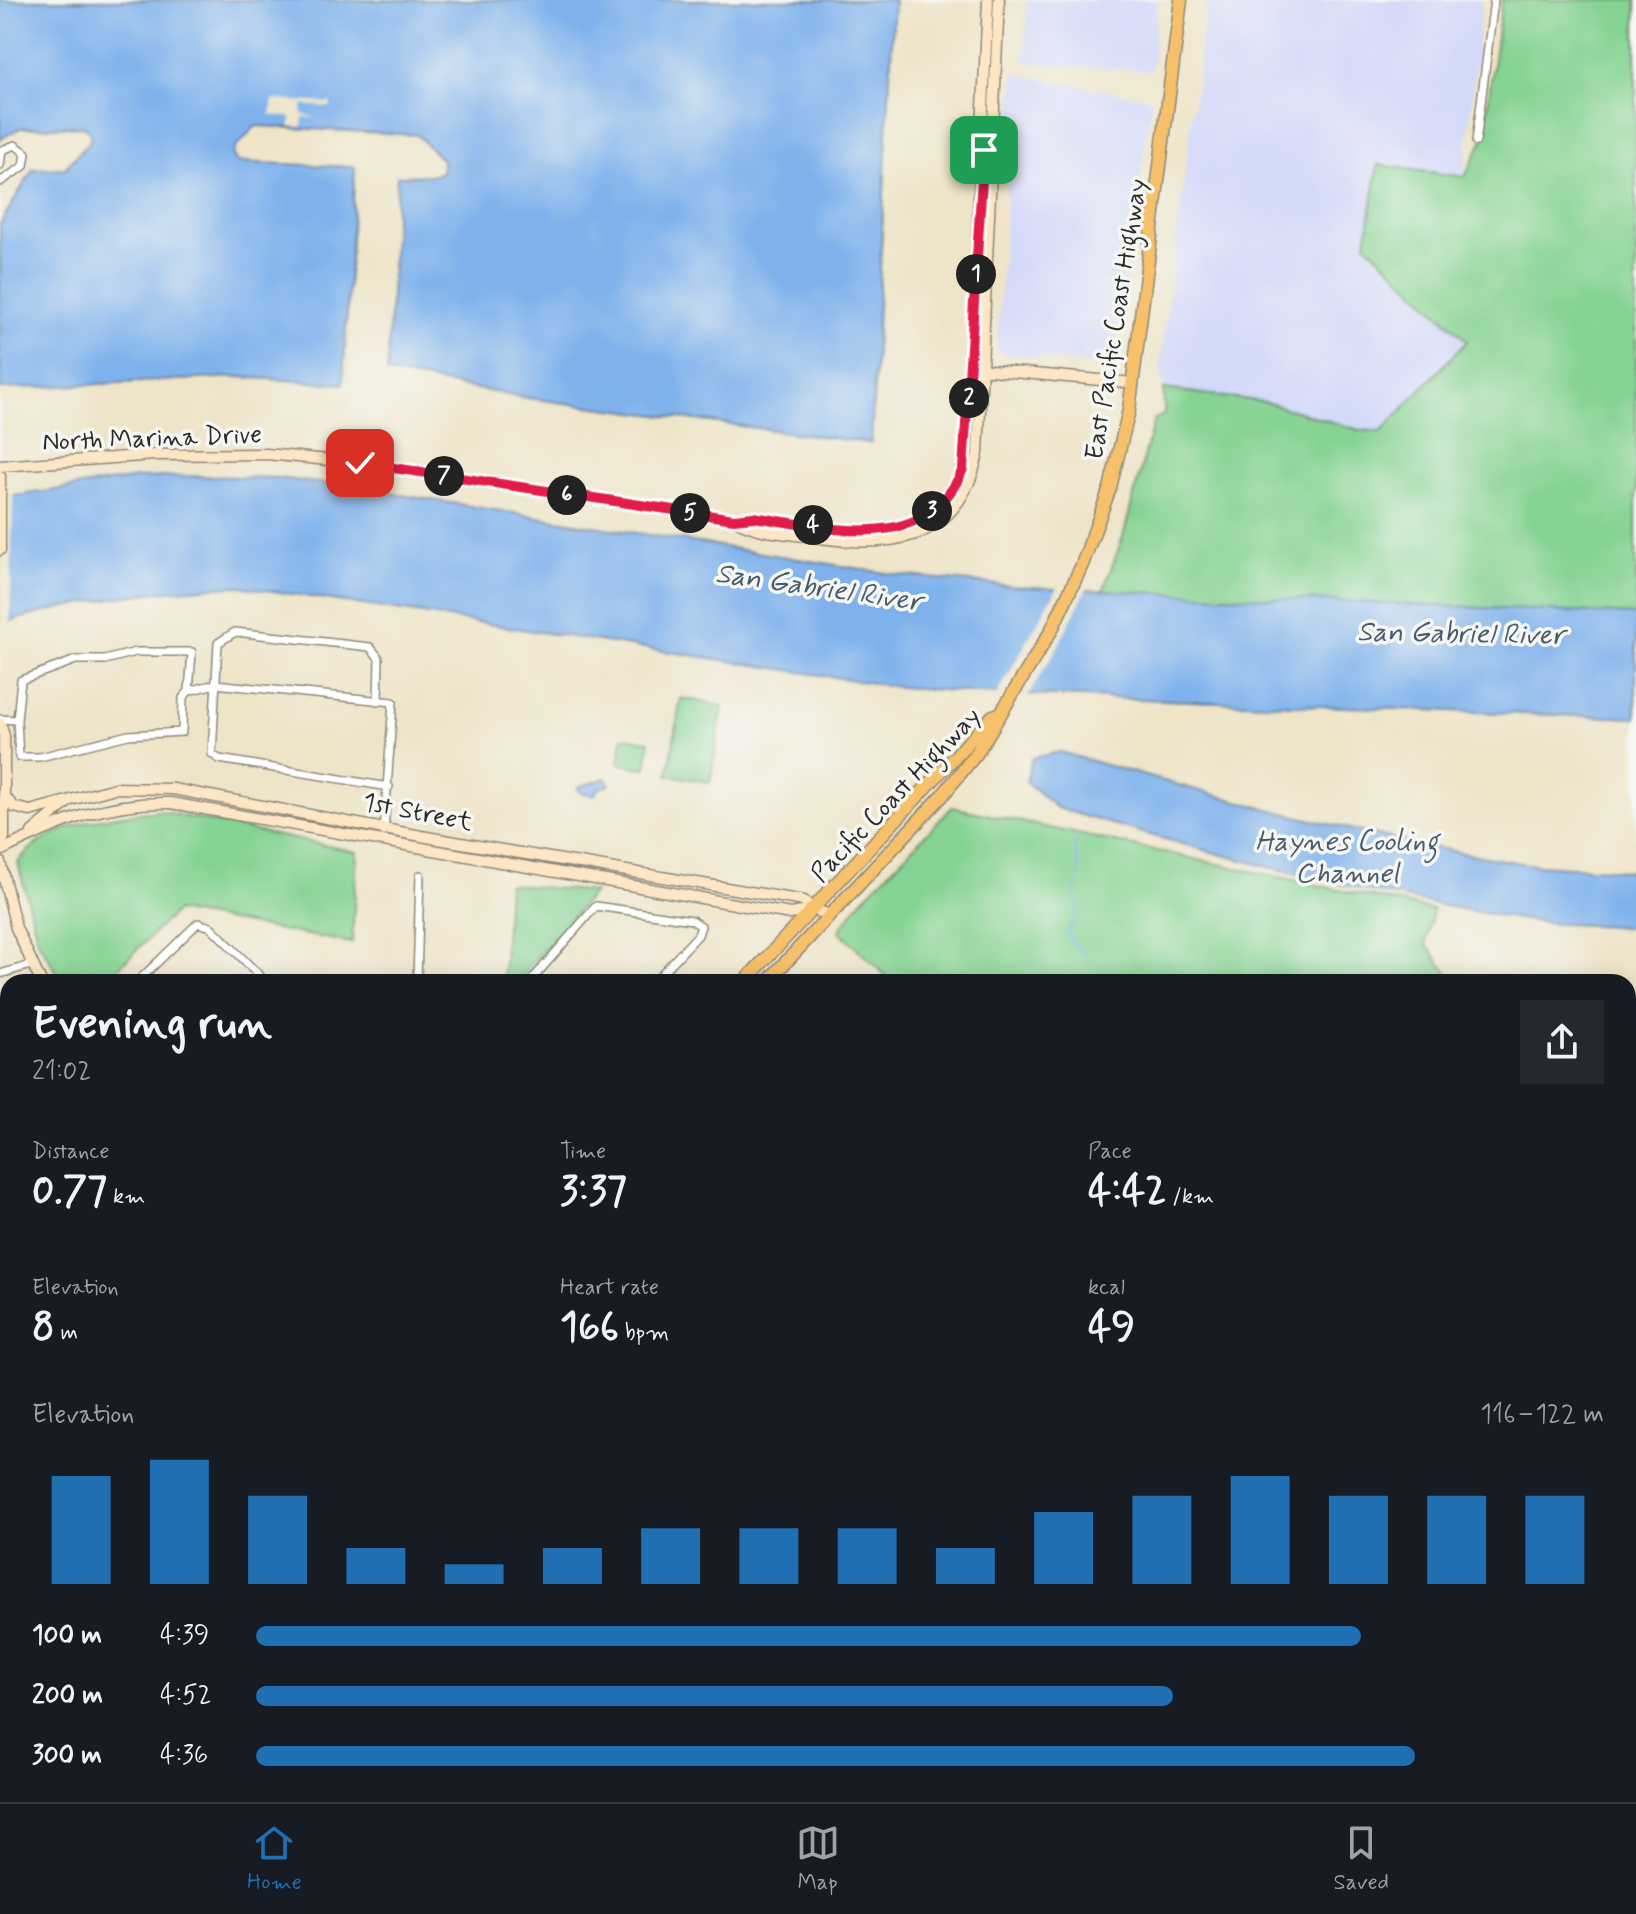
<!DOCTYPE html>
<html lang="en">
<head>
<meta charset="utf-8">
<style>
	body { margin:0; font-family:Mynerve,sans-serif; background:#242831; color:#f1f3f6; height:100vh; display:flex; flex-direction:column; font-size:30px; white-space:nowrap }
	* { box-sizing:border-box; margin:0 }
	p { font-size:26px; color:#9ea1a6 }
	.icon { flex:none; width:44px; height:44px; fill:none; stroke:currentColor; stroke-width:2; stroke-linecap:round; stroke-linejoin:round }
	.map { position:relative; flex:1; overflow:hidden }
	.sheet { position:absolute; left:0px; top:974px; width:1636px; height:828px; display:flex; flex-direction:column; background:#171b24; border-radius:24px 24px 0 0; box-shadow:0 4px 20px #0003 }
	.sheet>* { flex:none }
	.pin { position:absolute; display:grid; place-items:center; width:68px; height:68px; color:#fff; margin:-34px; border-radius:16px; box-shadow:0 4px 12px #0006 }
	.km { position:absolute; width:40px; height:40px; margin:-20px; border-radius:50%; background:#222; color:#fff; font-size:22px; line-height:40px; text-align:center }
	.round { display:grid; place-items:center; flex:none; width:84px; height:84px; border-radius:0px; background:#242831 }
	.headline { display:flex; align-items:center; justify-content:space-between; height:136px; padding:0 32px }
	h1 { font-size:44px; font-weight:800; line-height:60px }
	.stats { display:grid; grid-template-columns:repeat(3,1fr); gap:12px; height:136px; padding:8px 32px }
	.stats div { display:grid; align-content:center }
	.stats b { font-size:40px; font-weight:800 }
	.stats small { font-size:22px; font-weight:400 }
	.stats p { font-size:22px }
	.chart { height:224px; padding:16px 32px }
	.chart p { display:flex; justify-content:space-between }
	.chart svg { width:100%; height:144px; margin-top:8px; stroke:#1f6fb2; stroke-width:6 }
	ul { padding:0 32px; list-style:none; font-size:26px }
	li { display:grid; grid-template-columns:128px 96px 1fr; align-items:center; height:60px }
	li i { height:20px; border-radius:10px; background:#1f6fb2 }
	.tabs { display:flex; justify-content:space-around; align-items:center; height:112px; border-top:2px solid #363941; background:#171b24; font-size:22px; color:#9ea1a6 }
	.tabs a { display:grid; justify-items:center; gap:4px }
	.tabs .active { color:#1f6fb2 }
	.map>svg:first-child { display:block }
	.built { fill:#d3d9f9 }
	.green { fill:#85d392; stroke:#587f5e; stroke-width:2 }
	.water { fill:#7fb2ec; stroke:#556e8c; stroke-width:2 }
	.pier { fill:#eee4c8 }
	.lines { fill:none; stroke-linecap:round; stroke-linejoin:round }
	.stream { stroke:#7fb2ec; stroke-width:2 }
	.minor-casing { stroke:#8c887a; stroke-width:10 }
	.tertiary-casing { stroke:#8c887a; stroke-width:12 }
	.secondary-casing { stroke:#8c887a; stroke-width:13 }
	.trunk-casing { stroke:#8c887a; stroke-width:15 }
	.minor { stroke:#fff; stroke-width:7 }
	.tertiary { stroke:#fff; stroke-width:9 }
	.secondary { stroke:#fce6c4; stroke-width:10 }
	.trunk { stroke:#f7c06b; stroke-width:12 }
	.route-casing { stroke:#fff; stroke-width:16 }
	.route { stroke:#e11d48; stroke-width:10 }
	.labels { text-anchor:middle; stroke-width:7; stroke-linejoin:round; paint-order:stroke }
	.street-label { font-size:26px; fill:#2b2b2b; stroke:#f6f6f2 }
	.water-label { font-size:28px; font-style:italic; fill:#485a6f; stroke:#f6f6f2 }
</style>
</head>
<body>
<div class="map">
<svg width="1636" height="1802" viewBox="0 0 1636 1802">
	<rect width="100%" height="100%" fill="#f6f6f2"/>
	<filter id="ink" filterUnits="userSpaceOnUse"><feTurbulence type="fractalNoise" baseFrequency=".0125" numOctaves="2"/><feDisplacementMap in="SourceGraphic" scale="16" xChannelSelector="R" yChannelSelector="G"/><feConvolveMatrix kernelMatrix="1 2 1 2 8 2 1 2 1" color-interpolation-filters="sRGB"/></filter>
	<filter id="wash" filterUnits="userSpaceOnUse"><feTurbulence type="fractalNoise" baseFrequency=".006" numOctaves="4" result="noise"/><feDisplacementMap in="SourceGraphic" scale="32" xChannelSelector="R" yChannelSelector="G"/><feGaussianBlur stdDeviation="1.8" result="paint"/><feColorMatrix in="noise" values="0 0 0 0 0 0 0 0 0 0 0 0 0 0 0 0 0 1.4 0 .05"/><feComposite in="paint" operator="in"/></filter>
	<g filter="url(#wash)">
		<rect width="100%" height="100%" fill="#eee4c8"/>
		<path class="built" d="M1027 0H1158L1152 71 1024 63Z
			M1207 0H1482L1464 178 1366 244 1468 340 1381 432 1359 430 1265 402 1164 389 1160 364Z
			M1014 74 1152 99 1114 357 1104 366 1000 353 997 347Z
			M8 1758V1794H297L296 1802H0V1760Z
			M333 1794H407L406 1802H338Z
			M643 1794H811L820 1802H645Z"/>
		<path class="green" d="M1502 0H1636V615L1103 591 1123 537 1154 420 1164 414V389L1265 402 1359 430 1381 432 1467 341 1366 244 1378 165 1465 177 1483 140Z
			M681 698 723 706 710 782 668 775Z
			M623 737 650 741 646 768 619 764Z
			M952 807 1433 910 1426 944 1451 977 1450 982H892L839 931 861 901Z
			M159 811 357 852 352 943 176 911 104 982H63L38 941 18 863C44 823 115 815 159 811Z
			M508 884 594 892 516 982H503Z
			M1628 1030 1636 1032V1742L1628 1734Z"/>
		<path class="water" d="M0 0H894L871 443 527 398 387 373 397 176 436 175 442 171V160L417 135 256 126 234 149 233 156 238 162 355 167 343 384 239 377 0 389V224L33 169 65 168 90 141V132L85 126 20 128 0 139Z
			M198 476 277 478 358 488 898 575 1011 586 1636 615V718L981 693 899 687 239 586C156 589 80 600 0 624V498L136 478Z
			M1060 752C1212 795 1365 838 1521 863 1559 869 1598 865 1636 873V929C1601 922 1572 927 1539 922 1376 898 1215 855 1057 808L1026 782 1032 758Z
			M606 778 610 785 597 789 595 795 579 792 578 787Z"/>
		<path class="pier" d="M273 100 331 103 330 107 303 105 302 114 317 118 303 117 302 127 291 126V117L271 115Z
			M13 492 10 625 0 628V494Z
			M1059 585 1088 586 1057 648 1026 699 995 698Z"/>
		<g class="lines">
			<path class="stream" d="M1074 840 1080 876 1074 890 1077 909 1067 936 1085 955
				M1092 973 1099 982
				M1628 1226 1636 1227"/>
		</g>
	</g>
	<g filter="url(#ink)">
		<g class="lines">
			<defs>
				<path id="minor" d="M1476 142 1494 0
					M0 165 2 150 15 145 26 153 24 166 0 182
					M136 652H192L189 691 183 698 182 732 128 735 40 757H19L17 720 21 680 76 660H105Z
					M189 691 215 684 393 702 384 832
					M378 702 379 658 370 647 235 632 218 643 212 754 219 759 389 787
					M0 719 17 720
					M0 974 31 965
					M137 982 198 923 211 927 266 982
					M417 982 420 875
					M530 982 596 906 692 920 701 926 698 935 654 982
					M0 1458 8 1457
					M0 1579 8 1577
					M0 1700 8 1698
					M922 1794 930 1802
					M1328 1794 1336 1802
					M1602 1794 1610 1802
					M600 1802 633 1794
					M1132 1802 1140 1794
					M1267 1802 1275 1794"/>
				<path id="tertiary" d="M0 1091 2 1274 8 1299
					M129 1794 132 1802
					M1466 1794 1474 1802
					M993 1802 1001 1794"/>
				<path id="secondary" d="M980 369 1133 383
					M0 466 155 455 266 454 360 463 734 519 753 517C833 527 946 561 967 450L988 0
					M0 476V550
					M734 519C755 532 782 533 806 536 885 548 958 548 978 453L999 0
					M0 723 4 736V837L0 849
					M4 796 14 807 30 811 115 788 173 789 432 838 804 901 814 910
					M32 832 69 801
					M0 851C59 823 103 801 171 803L790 914 814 910 831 915
					M0 862 16 928 41 982
					M0 1337 8 1334
					M321 1794 327 1802
					M832 1794 840 1802
					M86 1802 120 1794
					M308 1802V1794"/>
				<path id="trunk" d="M744 982 993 716 999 714
					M767 982 942 796 976 754 1051 631 1082 565 1110 488 1129 410 1181 0
					M619 1794 621 1802
					M636 1794 637 1802"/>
			</defs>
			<use href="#minor" class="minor-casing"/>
			<use href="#tertiary" class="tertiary-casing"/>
			<use href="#secondary" class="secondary-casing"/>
			<use href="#trunk" class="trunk-casing"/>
			<use href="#minor" class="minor"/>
			<use href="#tertiary" class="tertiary"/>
			<use href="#secondary" class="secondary"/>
			<use href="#trunk" class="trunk"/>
		</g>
	</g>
	<g class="lines" filter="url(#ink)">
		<defs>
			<path id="route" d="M360 463 734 519 753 517C828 527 926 558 963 469L984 150"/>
		</defs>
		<use href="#route" class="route-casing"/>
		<use href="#route" class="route"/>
	</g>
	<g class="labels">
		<g class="street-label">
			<text transform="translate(1115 319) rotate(-81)" y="9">East Pacific Coast Highway</text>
			<text transform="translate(152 437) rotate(-2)" y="9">North Marina Drive</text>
			<text transform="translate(895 794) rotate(-46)" y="9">Pacific Coast Highway</text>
			<text transform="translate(418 811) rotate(11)" y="9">1st Street</text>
		</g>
		<g class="water-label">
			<text transform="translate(819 586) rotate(8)" y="10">San Gabriel River</text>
			<text transform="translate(1461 632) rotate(1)" y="10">San Gabriel River</text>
			<text x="1347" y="850">Haynes Cooling<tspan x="1347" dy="32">Channel</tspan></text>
		</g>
	</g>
</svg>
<div class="pin" style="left:984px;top:150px;background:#1e9e55"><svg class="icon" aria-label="arrive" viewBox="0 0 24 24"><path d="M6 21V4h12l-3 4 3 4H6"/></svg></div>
<div class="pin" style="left:360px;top:463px;background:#d93025"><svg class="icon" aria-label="check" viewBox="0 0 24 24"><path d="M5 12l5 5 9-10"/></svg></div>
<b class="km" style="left:976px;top:274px">1</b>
<b class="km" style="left:969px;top:398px">2</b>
<b class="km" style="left:932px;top:511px">3</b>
<b class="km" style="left:813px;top:525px">4</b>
<b class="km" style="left:690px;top:513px">5</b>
<b class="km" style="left:567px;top:495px">6</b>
<b class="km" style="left:444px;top:476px">7</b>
<section class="sheet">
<div class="headline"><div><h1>Evening run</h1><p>21:02</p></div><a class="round"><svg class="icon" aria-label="share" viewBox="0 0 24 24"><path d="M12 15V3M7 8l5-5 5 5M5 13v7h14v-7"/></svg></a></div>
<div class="stats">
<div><p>Distance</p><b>0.77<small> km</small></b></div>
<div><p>Time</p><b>3:37</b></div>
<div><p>Pace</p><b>4:42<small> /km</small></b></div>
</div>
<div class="stats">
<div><p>Elevation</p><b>8<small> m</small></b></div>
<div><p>Heart rate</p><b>166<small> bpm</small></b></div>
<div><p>kcal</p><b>49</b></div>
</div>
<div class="chart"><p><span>Elevation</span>116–122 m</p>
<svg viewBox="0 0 160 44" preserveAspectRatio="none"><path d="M5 44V11M15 44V6M25 44V17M35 44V33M45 44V38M55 44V33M65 44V27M75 44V27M85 44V27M95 44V33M105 44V22M115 44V17M125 44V11M135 44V17M145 44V17M155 44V17"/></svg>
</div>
<ul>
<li><b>100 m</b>4:39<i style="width:82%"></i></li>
<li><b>200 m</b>4:52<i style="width:68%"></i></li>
<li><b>300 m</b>4:36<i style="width:86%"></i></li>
</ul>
</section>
</div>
<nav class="tabs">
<a class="active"><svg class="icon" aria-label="home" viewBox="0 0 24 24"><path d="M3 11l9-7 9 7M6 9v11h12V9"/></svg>Home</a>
<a><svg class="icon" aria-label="map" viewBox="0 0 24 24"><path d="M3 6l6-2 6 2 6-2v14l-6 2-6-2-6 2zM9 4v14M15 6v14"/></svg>Map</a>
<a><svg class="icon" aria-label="saved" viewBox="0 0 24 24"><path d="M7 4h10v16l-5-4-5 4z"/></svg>Saved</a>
</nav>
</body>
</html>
